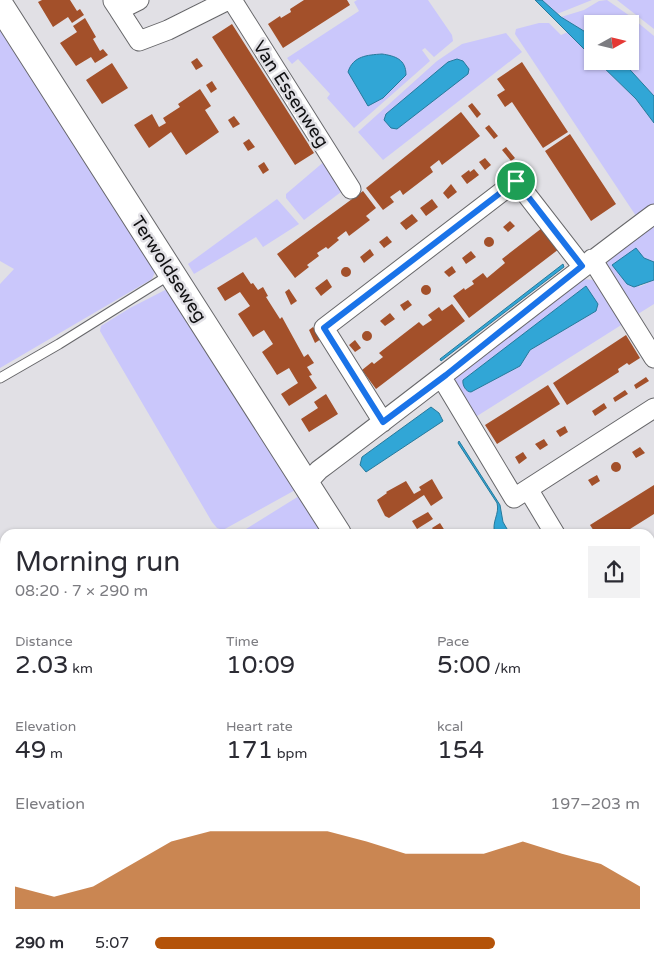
<!DOCTYPE html>
<html lang="en">
<head>
<meta charset="utf-8">
<style>
	body { margin:0; font-family:"Varela Round",sans-serif; background:#f2f2f3; color:#2b2b33; height:100vh; display:flex; flex-direction:column; font-size:19px; white-space:nowrap }
	* { box-sizing:border-box; margin:0 }
	p { font-size:16px; color:#7c7c81 }
	.icon { flex:none; width:28px; height:28px; fill:none; stroke:currentColor; stroke-width:2; stroke-linecap:round; stroke-linejoin:round }
	.map { position:relative; flex:1; overflow:hidden }
	.sheet { position:absolute; left:0px; top:529px; width:655px; height:444px; display:flex; flex-direction:column; background:#fff; border-radius:15px 15px 0 0; box-shadow:0 1px 4px #0004 }
	.sheet>* { flex:none }
	.needle { width:32px; rotate:82deg }
	.fabs { position:absolute; left:584px; top:15px; display:grid; gap:10px }
	.fabs a { display:grid; place-items:center; width:55px; height:55px; border-radius:0px; background:#fff; box-shadow:0 1px 4px #0004; font-size:25px }
	.pin { position:absolute; display:grid; place-items:center; width:42px; height:42px; color:#fff; margin:-21px; border:2px solid #fff; border-radius:50%; box-shadow:0 1px 5px #0007 }
	.round { display:grid; place-items:center; flex:none; width:52px; height:52px; border-radius:0px; background:#f2f2f3 }
	.summary { display:flex; align-items:center; justify-content:space-between; height:85px; padding:0 15px }
	h1 { font-size:28px; font-weight:600; line-height:38px }
	.figures { display:grid; grid-template-columns:repeat(3,1fr); gap:8px; height:85px; padding:5px 15px }
	.figures div { display:grid; align-content:center }
	.figures b { font-size:25px; font-weight:600 }
	.figures small { font-size:14px; font-weight:400 }
	.figures p { font-size:14px }
	.chart { height:140px; padding:10px 15px }
	.chart p { display:flex; justify-content:space-between }
	.chart svg { width:100%; height:90px; margin-top:5px; fill:#b45309; opacity:.7 }
	ul { padding:0 15px; list-style:none; font-size:16px }
	li { display:grid; grid-template-columns:80px 60px 1fr; align-items:center; height:38px }
	li i { height:12px; border-radius:6px; background:#b45309 }
	.map>svg:first-child { display:block }
	.green { fill:#cac7fb; fill-rule:evenodd }
	.water { fill:#31a6d6; stroke:#27799b }
	.building { fill:#a3502a }
	.lines { fill:none; stroke-linecap:round; stroke-linejoin:round }
	.lane-casing { stroke:#67676a; stroke-width:11 }
	.street-casing { stroke:#67676a; stroke-width:21 }
	.secondary-casing { stroke:#67676a; stroke-width:28 }
	.lane { stroke:#fff; stroke-width:9 }
	.street { stroke:#fff; stroke-width:19 }
	.secondary { stroke:#fff; stroke-width:26 }
	.route-casing { stroke:#fff; stroke-width:10 }
	.route { stroke:#1a73e8; stroke-width:6 }
	.labels { text-anchor:middle; stroke-width:5; stroke-linejoin:round; paint-order:stroke }
	.street-label { font-size:18px; fill:#101012; stroke:#e1e0e5 }
</style>
</head>
<body>
<div class="map">
<svg width="654" height="972" viewBox="0 0 654 972">
	<rect width="100%" height="100%" fill="#e1e0e5"/>
	<path class="green" d="M357 0H428L452 35 453 41 434 57 425 48 422 50 430 61 354 128 327 98 330 94 298 59 292 64 287 58 359 11 354 2Z
		M542 0H592L557 14Z
		M607 0 630 16 654 36V96L622 61H630V24H592V36L561 17 584 10 599 1Z
		M617 0H654V29Z
		M539 23H549L561 35 568 32 592 57V61H597L636 99 654 123V207L638 219 515 34 516 29Z
		M0 26 156 270 152 279 0 368V284L14 269 0 261Z
		M506 33 522 52 383 160 358 132 437 61 462 44Z
		M326 160 345 189 304 220 286 198V194Z
		M277 199 299 224 263 247 256 237 194 274 188 264Z
		M654 222V262L644 258 639 287 654 280V304L638 314 606 273 608 258Z
		M582 279 594 280 626 322 474 418 453 387 454 376ZM586 286 597 304 596 311 530 350 520 366 471 392 463 383V380Z
		M169 288 297 489 223 530 217 528 212 522 100 331 101 326 130 308Z
		M299 496 323 534H238Z
		M0 604 5 614V674L0 677Z
		M5 689V932L0 935V692Z
		M650 881H654V972H647L643 968H650Z"/>
	<path class="water" d="M535 0H542L561 17 592 36V57Z
		M382 54C395 56 406 59 406 75L383 98 368 106 348 72C353 56 367 55 382 54Z
		M457 59 463 61 469 69 468 74 397 129 391 128 384 120 386 114 448 62Z
		M597 61H622L654 96V123L636 99Z
		M636 248 644 258 654 262V280L634 287 627 284 612 265Z
		M563 264 564 267 441 361 440 359Z
		M586 286 598 304 596 311 530 350 520 366 471 392C466 392 462 385 463 380Z
		M431 407 439 413 443 421 366 472 360 465 362 457Z
		M459 441 500 505 503 522 510 534H495C491 522 500 514 497 503L458 443Z"/>
	<path class="building" d="M42 0H70L77 11 80 9 84 15 72 23 68 17 53 27 38 2Z
		M304 0H347L350 5 283 48 268 24 280 16 281 18 291 12 290 9Z
		M85 18 96 37 93 39 100 51 103 49 108 55 95 63 91 57 76 66 60 43 77 32 73 26Z
		M232 24 314 153 295 165 212 37Z
		M197 58 203 66 196 70 191 62Z
		M522 62 568 132 543 148 512 102 505 107 497 95 505 90 497 79Z
		M112 63 128 88 102 104 86 80Z
		M212 81 217 89 211 93 206 85Z
		M200 89 211 106 205 110 219 132 186 155 171 132 149 148 134 125 152 114 159 127 166 123 163 118 180 107 178 104Z
		M472 103 481 114 477 118 468 106Z
		M461 112 480 136 442 165 439 160 430 167 433 172 403 195 400 190 390 197 394 202 383 210 366 188Z
		M234 116 240 124 233 128 228 120Z
		M489 125 498 136 494 139 485 128Z
		M570 134 616 204 591 221 545 151Z
		M249 139 255 147 248 151 243 143Z
		M506 147 515 158 511 161 502 150Z
		M485 158 491 165 485 170 479 162Z
		M264 162 269 170 263 174 258 166Z
		M474 169 479 175 467 184 461 176 469 170 470 172Z
		M451 184 457 192 448 199 443 193Z
		M363 191 376 208 366 216 370 220 349 236 346 231 337 238 339 240 328 249 326 247 317 253 319 256 307 265 309 267 295 278 277 254Z
		M432 199 438 207 426 216 420 208Z
		M412 214 418 221 406 230 400 223Z
		M510 221 515 226 508 232 503 227Z
		M542 228 559 249 469 318 453 296 464 288 465 290 474 284 472 281 483 273 487 278 505 263 502 259Z
		M387 236 392 242 384 248 379 242Z
		M484 242a5 5 0 1 1 10 0a5 5 0 1 1-10 0Z
		M370 249 374 255 364 263 360 257Z
		M471 251 476 257 466 264 462 258Z
		M452 266 456 272 449 277 444 272Z
		M341 272a5 5 0 1 1 10 0a5 5 0 1 1-10 0Z
		M243 272 251 284 253 283 258 290 263 287 268 296 266 297 280 319 282 317 304 357 308 354 314 363 307 367 312 375 309 376 317 388 289 406 281 394 298 383 289 368 277 375 270 364 262 352 273 344 264 330 253 337 238 314 250 306 240 292 225 301 217 288Z
		M327 279 332 287 321 296 315 288Z
		M421 290a5 5 0 1 1 10 0a5 5 0 1 1-10 0Z
		M289 289 297 301 291 305 285 292Z
		M408 300 412 305 404 311 400 305Z
		M452 304 465 321 376 389 362 370 372 362 374 364 383 357 379 353 419 322 423 326 432 320 428 315 439 307 442 311Z
		M390 313 395 319 385 326 380 321Z
		M313 327 321 339 315 343 309 330Z
		M362 336a5 5 0 1 1 10 0a5 5 0 1 1-10 0Z
		M626 335 640 358 629 365 627 363 618 369 619 372 567 405 553 383Z
		M355 340 361 348 355 352 349 345Z
		M646 377 649 381 636 389 634 385Z
		M548 385 560 404 497 444 485 425Z
		M625 390 628 394 615 402 613 398Z
		M326 394 338 414 309 432 301 419 318 408 314 402Z
		M604 403 607 408 595 416 592 411Z
		M565 426 568 432 560 437 556 431Z
		M544 439 548 445 540 450 535 444Z
		M640 447 645 453 636 458 632 452Z
		M523 452 527 458 519 464 515 457Z
		M611 467a5 5 0 1 1 10 0a5 5 0 1 1-10 0Z
		M597 475 600 481 592 486 588 480Z
		M432 479 443 498 431 506 424 495 389 518 385 516 377 500 387 493 386 492 406 481 414 494 421 490 419 487Z
		M654 485V514L622 534H596L590 525Z
		M428 512 433 519 417 529 412 521Z
		M440 523 447 534H432L435 532 432 528Z
		M650 646 654 656V696L650 698Z
		M375 968H385L388 972H368Z
		M432 968H462L465 972H435Z"/>
	<g class="lines">
		<defs>
			<path id="lane" d="M0 378 59 344 171 274"/>
			<path id="street" d="M232 0 351 189
				M113 1 119 10 139 0
				M119 10 139 41 168 30 228 0
				M592 259 654 358
				M442 378 514 498 654 408
				M383 422 324 328 341 315 516 181 582 266
				M306 484 319 470C431 386 541 298 654 214
				M528 489 555 534
				M650 725 654 723
				M650 768 654 779
				M650 856 654 853"/>
			<path id="secondary" d="M0 5 338 534
				M628 968 631 972"/>
		</defs>
		<use href="#lane" class="lane-casing"/>
		<use href="#street" class="street-casing"/>
		<use href="#secondary" class="secondary-casing"/>
		<use href="#lane" class="lane"/>
		<use href="#street" class="street"/>
		<use href="#secondary" class="secondary"/>
	</g>
	<g class="lines">
		<defs>
			<path id="route" d="M516 181 582 266 446 375 383 422 324 328Z"/>
		</defs>
		<use href="#route" class="route-casing"/>
		<use href="#route" class="route"/>
	</g>
	<g class="labels">
		<g class="street-label">
			<text transform="translate(291 94) rotate(57)" y="6">Van Essenweg</text>
			<text transform="translate(169 269) rotate(57)" y="6">Terwoldseweg</text>
		</g>
	</g>
</svg>
<div class="fabs">
<a><svg class="needle" viewBox="-14 -14 28 28"><path d="M0-13l5 13h-10z" fill="#e53935"/><path d="M0 13l5-13h-10z" fill="#7c7c81"/></svg></a>
</div>
<div class="pin" style="left:516px;top:181px;background:#1e9e55"><svg class="icon" aria-label="arrive" viewBox="0 0 24 24"><path d="M6 21V4h12l-3 4 3 4H6"/></svg></div>
<section class="sheet">
<div class="summary"><div><h1>Morning run</h1><p>08:20 · 7 × 290 m</p></div><a class="round"><svg class="icon" aria-label="share" viewBox="0 0 24 24"><path d="M12 15V3M7 8l5-5 5 5M5 13v7h14v-7"/></svg></a></div>
<div class="figures">
<div><p>Distance</p><b>2.03<small> km</small></b></div>
<div><p>Time</p><b>10:09</b></div>
<div><p>Pace</p><b>5:00<small> /km</small></b></div>
</div>
<div class="figures">
<div><p>Elevation</p><b>49<small> m</small></b></div>
<div><p>Heart rate</p><b>171<small> bpm</small></b></div>
<div><p>kcal</p><b>154</b></div>
</div>
<div class="chart"><p><span>Elevation</span>197–203 m</p>
<svg viewBox="0 0 160 44" preserveAspectRatio="none"><path d="M0 44V33L10 38L20 33L30 22L40 11L50 6L60 6L70 6L80 6L90 11L100 17L110 17L120 17L130 11L140 17L150 22L160 33V44z"/></svg>
</div>
<ul>
<li><b>290 m</b>5:07<i style="width:70%"></i></li>
</ul>
</section>
</div>
</body>
</html>
